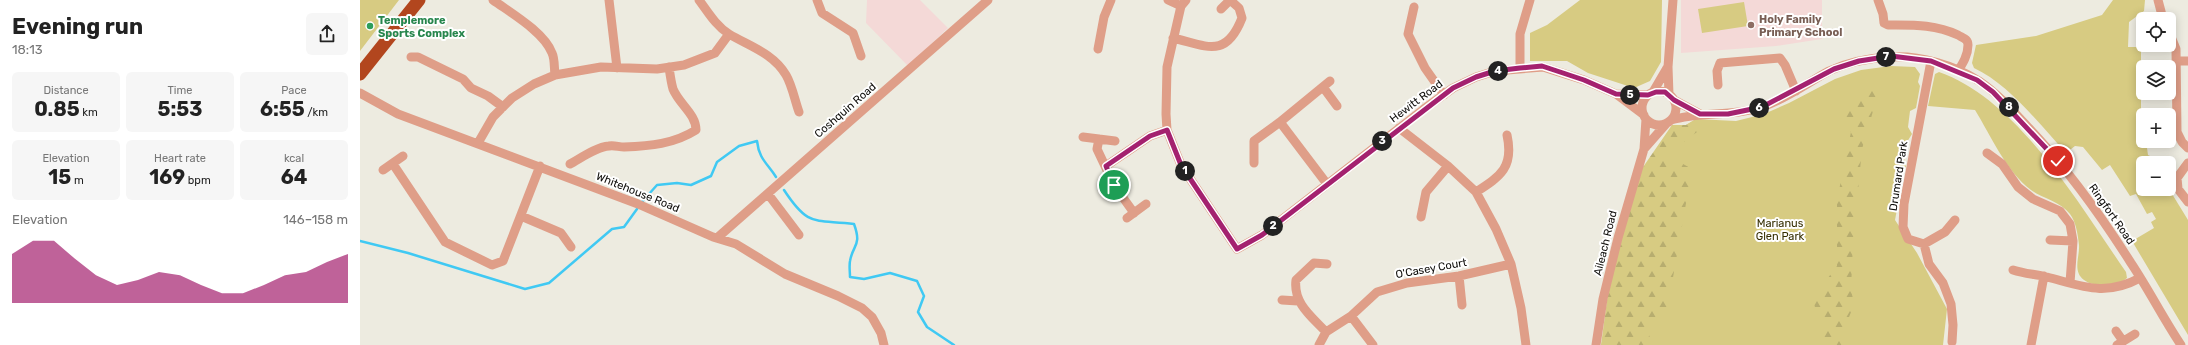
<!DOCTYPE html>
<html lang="en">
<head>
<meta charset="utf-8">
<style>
	body { margin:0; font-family:Rubik,sans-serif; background:#f6f6f6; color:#222; height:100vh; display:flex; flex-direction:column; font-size:15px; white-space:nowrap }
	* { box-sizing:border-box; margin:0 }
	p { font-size:13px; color:#767676 }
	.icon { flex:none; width:22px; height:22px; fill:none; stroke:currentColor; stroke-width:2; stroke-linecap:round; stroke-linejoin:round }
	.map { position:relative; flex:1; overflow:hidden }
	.drawer { display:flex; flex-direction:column; background:#fff; width:360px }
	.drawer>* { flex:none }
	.controls { position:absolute; left:1776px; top:12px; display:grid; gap:8px }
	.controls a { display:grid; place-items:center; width:40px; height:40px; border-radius:6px; background:#fff; box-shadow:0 2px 10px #0003; font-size:20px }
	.pin { position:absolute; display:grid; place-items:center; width:34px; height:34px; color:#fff; margin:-17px; border:2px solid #fff; border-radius:50%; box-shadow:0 1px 4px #0007 }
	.km { position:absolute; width:20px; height:20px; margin:-10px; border-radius:50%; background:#222; color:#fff; font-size:11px; line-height:20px; text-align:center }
	.round { display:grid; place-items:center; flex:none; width:42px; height:42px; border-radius:6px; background:#f6f6f6 }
	.headline { display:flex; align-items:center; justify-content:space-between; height:68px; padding:0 12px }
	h1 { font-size:22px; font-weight:700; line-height:30px }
	.metrics { display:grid; grid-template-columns:repeat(3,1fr); gap:6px; height:68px; padding:4px 12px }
	.metrics div { display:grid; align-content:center; border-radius:6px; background:#f6f6f6; text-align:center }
	.metrics b { font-size:20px; font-weight:700 }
	.metrics small { font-size:11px; font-weight:400 }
	.metrics p { font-size:11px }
	.chart { height:112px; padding:8px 12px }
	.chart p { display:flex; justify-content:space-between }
	.chart svg { width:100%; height:72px; margin-top:4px; fill:#a4216f; opacity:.7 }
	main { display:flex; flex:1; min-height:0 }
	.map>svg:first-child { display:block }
	.education { fill:#f4d9d7 }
	.green { fill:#d7cb82 }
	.forest { fill:url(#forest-firs) }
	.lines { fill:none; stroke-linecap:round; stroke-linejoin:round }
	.stream { stroke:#40c9f3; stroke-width:2.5 }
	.minor { stroke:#df9e88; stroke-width:9 }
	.highway { stroke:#b2461e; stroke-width:13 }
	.route-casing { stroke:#fff; stroke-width:8 }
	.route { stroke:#a4216f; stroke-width:5 }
	.education-dot { fill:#8d6e63; stroke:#fff; stroke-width:1.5 }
	.leisure-dot { fill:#2e9e5b; stroke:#fff; stroke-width:1.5 }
	.labels { text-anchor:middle; stroke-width:4; stroke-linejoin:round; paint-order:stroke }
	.education-label { font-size:11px; font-weight:bold; fill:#785e54; stroke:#fff; text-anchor:start }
	.leisure-label { font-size:11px; font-weight:bold; fill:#27864d; stroke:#fff; text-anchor:start }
	.street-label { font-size:11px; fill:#0e0d0a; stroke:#fff }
	.park-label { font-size:11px; fill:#342d00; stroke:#fff }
</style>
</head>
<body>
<main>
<section class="drawer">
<div class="headline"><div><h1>Evening run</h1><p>18:13</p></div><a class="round"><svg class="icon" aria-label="share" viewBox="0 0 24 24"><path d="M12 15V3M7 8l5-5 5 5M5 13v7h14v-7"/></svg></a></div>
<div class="metrics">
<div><p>Distance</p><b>0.85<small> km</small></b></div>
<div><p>Time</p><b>5:53</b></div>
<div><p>Pace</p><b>6:55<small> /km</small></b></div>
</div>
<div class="metrics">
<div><p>Elevation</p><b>15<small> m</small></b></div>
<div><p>Heart rate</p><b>169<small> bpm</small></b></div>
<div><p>kcal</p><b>64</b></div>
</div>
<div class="chart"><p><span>Elevation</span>146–158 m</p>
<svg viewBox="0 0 160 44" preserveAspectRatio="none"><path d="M0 44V14L10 6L20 6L30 17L40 27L50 33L60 30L70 25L80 27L90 33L100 38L110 38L120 33L130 27L140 25L150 19L160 14V44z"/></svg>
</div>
</section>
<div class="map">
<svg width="1828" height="345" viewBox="0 0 1828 345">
	<defs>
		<pattern id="forest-firs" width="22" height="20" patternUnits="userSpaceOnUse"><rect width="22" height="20" fill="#d7cb82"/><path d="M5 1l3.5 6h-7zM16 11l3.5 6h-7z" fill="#b7ad6f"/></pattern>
	</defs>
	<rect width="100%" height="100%" fill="#edebe0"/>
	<path class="education" d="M507 0H560L588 28 548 66 506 23Z
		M1321 0H1462V39L1416 46 1321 53Z"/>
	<path class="green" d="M0 0H39L0 51Z
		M1220 0H1302L1301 62 1290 81 1274 88 1228 73 1207 61H1170V33L1187 25Z
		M1753 0H1785L1784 11 1769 22 1768 47H1781V139L1786 141 1788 155 1792 157 1794 163H1783V189H1809L1828 220V335L1772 241 1794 228 1791 222 1796 219 1792 212 1787 214 1776 194 1770 196 1750 165 1742 170 1723 147 1715 146 1706 153C1680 125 1649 84 1614 68L1612 63 1616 45 1676 36 1742 15Z
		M1384 2 1388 26 1342 33 1338 9Z
		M1531 66 1555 67 1560 74 1558 82 1560 86 1556 108 1550 111 1548 127 1552 134 1542 150 1546 167 1541 169 1538 185 1541 188 1535 220 1557 253 1587 309 1583 345H1241L1312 125H1326L1336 119 1376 121 1404 114 1429 103 1475 79 1501 70Z
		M1579 72C1659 100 1720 206 1766 272L1767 278C1756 287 1735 288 1724 280 1712 271 1720 256 1719 245 1718 235 1716 222 1710 214 1701 202 1682 198 1671 190 1646 171 1631 136 1615 110L1568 106 1575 74Z"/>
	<path class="forest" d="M1511 87 1518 94 1502 149 1493 244 1491 288 1494 305 1482 334 1494 345H1463L1461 323 1452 299 1477 266V200L1491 132 1473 114Z
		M1336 119 1337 132 1307 155 1332 169 1308 306 1287 328 1292 345H1241L1247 300 1260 238 1281 170 1312 125H1326Z"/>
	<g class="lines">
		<path class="stream" d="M424 190C449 228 454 219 494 224 502 246 493 244 490 261 489 266 490 272 490 277L504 279 530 273 557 281 564 296 558 312 567 327 594 345
			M281 203 297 185 317 183 331 185 351 176 357 162 379 146 397 141C399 159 407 163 416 177
			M0 241 48 253 165 289 189 283 252 229 264 227 277 209"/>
		<path class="minor" d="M133 0C151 13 184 32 192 53 195 59 194 68 195 75
			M249 0 257 68
			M339 0C348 12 356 26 369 34 389 46 413 53 426 75 432 85 435 101 439 112
			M457 0 462 13 493 33 501 56
			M808 0 821 6
			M826 0 821 6 807 67 806 114 807 130 821 165 877 249 902 235 1064 109 1093 88 1116 77 1135 71 1183 67 1224 80 1256 94 1284 115
			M1518 0 1523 14 1524 23 1528 25C1553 25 1575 24 1598 35 1603 38 1608 39 1608 45 1608 55 1603 63 1598 71
			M1798 0 1803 19
			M1054 7 1048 34 1065 68 1084 95
			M861 9 870 0
			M1809 32 1816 49 1817 132 1822 142 1828 148
			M813 38C847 46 866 59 882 18L879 8 870 0
			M738 49 744 17 751 0
			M51 57H58L103 79 111 88 128 96 143 107
			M1571 61 1544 204 1543 227 1548 239 1564 244 1585 232 1595 220
			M1816 61H1828
			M1160 68V34L1170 0
			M1358 85 1357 71 1360 63 1420 58 1425 65 1436 91
			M963 87 977 106
			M1282 108a17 17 0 1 1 34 0a17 17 0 1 1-34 0Z
			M1293 92 1307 68
			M0 93 38 114 278 204 353 237 376 244 425 274 478 296 502 308 512 317 521 333 524 345
			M1256 94 1288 95
			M1309 95 1308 67 1313 0
			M1314 100 1340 114
			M1311 120C1341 111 1372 117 1402 107 1426 99 1447 83 1469 71 1488 62 1510 58 1530 57 1560 55 1594 65 1619 81 1637 93 1652 110 1667 126 1707 168 1740 214 1771 263 1789 290 1803 318 1821 345
			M1039 128 1088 166 1116 192 1136 229 1151 264 1161 308 1166 345
			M723 137 755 141
			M739 139 737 149 754 185 774 213
			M118 143 133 117 152 98 174 84 195 75 241 67 297 69 324 65 355 53 369 34
			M1284 149 1306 124
			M1627 153 1642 164 1658 187 1673 199 1700 211 1710 224 1713 241 1710 283
			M894 163V141L920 122
			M1828 163 1817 178 1818 189 1828 202
			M33 164 85 242 132 265 143 261 180 166
			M210 164C221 158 236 147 249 146 254 145 259 147 264 147 290 146 314 144 336 130 336 114 319 104 313 89 311 82 310 74 309 67
			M746 166 790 136 807 130
			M23 170 43 156
			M967 184 920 122 970 81
			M1116 192C1141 176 1154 167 1147 135
			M408 194 439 235
			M161 216 201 233 211 247
			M1061 217 1066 192 1088 166
			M767 218 786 204
			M357 238 628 0
			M1690 240 1713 241
			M1564 244 1569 264 1583 283 1591 304 1593 325 1592 342
			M1653 270C1665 274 1675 274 1687 277 1722 286 1745 297 1780 278
			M1099 276 1102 305
			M922 300 938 301
			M991 316 1013 345
			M1756 331 1763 341
			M966 332C951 316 933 303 936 280L954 263 967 264
			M959 345 966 332 991 316 1017 292 1047 283 1099 276 1151 264
			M1236 345 1243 299 1258 238 1284 149 1286 119
			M1671 345 1684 276
			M1757 345 1775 334"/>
		<path class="highway" d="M0 74 59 0"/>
	</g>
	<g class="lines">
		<defs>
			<path id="route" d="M754 185 746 166 790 136 807 130 821 165 877 249 902 235 1093 88 1116 77 1135 71 1160 68 1182 66 1224 80 1256 94 1288 95 1296 92H1305L1314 100 1340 114H1368L1402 107 1474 69 1499 61 1531 56 1571 61 1617 80 1633 92 1698 161"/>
		</defs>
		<use href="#route" class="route-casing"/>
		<use href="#route" class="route"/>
	</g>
	<circle class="education-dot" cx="1391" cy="25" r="4"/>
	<circle class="leisure-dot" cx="10" cy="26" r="4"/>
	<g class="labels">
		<g class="education-label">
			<text x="1399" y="23">Holy Family<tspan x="1399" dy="13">Primary School</tspan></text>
		</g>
		<g class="leisure-label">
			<text x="18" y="24">Templemore<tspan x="18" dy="13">Sports Complex</tspan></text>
		</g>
		<g class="street-label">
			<text transform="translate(1056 101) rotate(-37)" y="4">Hewitt Road</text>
			<text transform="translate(485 110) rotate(-41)" y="4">Coshquin Road</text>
			<text transform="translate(1538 176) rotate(-81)" y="4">Drumard Park</text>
			<text transform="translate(278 192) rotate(22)" y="4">Whitehouse Road</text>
			<text transform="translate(1752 214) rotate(55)" y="4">Ringfort Road</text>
			<text transform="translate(1245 243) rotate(-76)" y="4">Aileach Road</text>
			<text transform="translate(1071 268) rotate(-10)" y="4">O'Casey Court</text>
		</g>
		<g class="park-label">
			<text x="1420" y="227">Marianus<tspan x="1420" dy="13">Glen Park</tspan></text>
		</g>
	</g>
</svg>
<div class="controls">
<a><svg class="icon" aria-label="locate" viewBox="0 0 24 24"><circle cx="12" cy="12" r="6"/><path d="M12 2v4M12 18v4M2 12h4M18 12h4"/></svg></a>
<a><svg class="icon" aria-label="layers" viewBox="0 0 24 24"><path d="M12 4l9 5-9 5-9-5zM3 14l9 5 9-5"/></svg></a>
<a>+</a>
<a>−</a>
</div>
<div class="pin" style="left:754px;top:185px;background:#1e9e55"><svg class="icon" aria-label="arrive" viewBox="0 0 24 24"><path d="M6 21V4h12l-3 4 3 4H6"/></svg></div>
<div class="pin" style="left:1698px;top:161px;background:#d93025"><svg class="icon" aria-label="check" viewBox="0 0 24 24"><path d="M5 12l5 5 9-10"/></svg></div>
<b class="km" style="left:825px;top:171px">1</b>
<b class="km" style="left:913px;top:226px">2</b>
<b class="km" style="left:1022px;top:141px">3</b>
<b class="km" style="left:1138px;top:71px">4</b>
<b class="km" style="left:1270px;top:95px">5</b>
<b class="km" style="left:1399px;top:108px">6</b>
<b class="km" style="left:1526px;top:57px">7</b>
<b class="km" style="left:1649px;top:107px">8</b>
</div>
</main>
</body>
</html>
